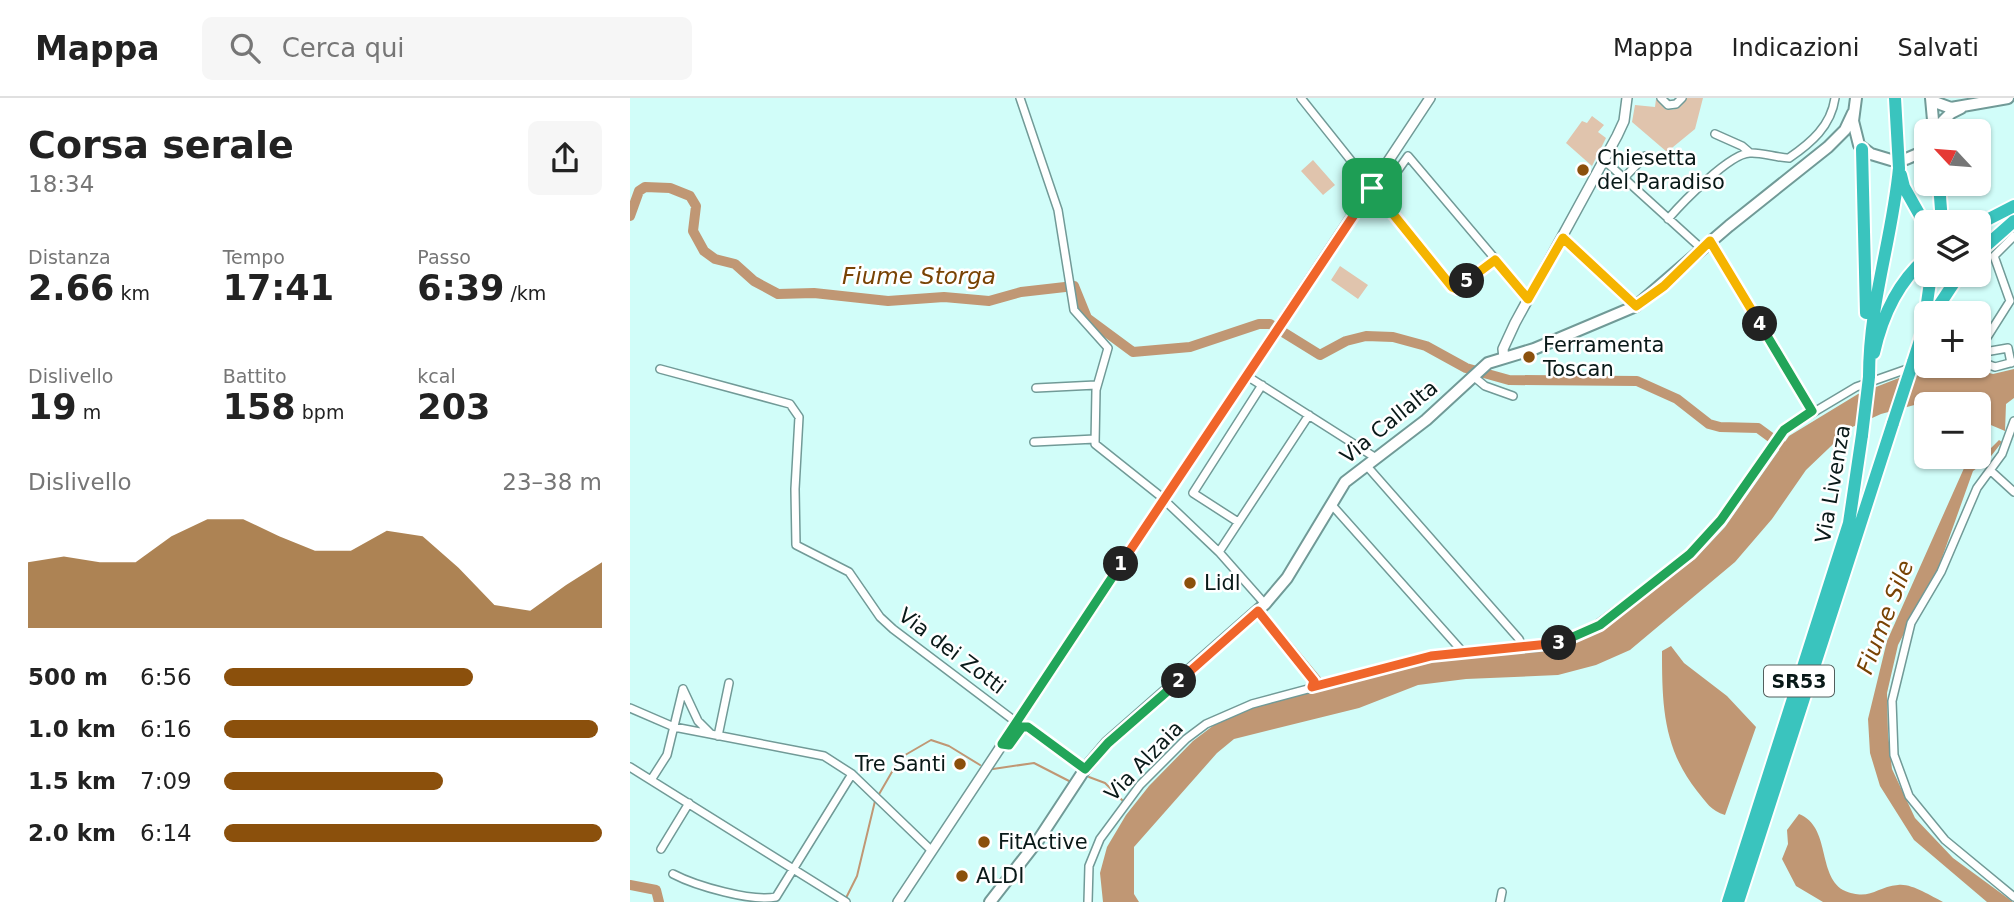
<!DOCTYPE html>
<html lang="it">
<head>
<meta charset="utf-8">
<style>
	body { margin:0; font-family:"DejaVu Sans",sans-serif; background:#f6f6f6; color:#222; height:100vh; display:flex; flex-direction:column; font-size:26px; white-space:nowrap }
	* { box-sizing:border-box; margin:0 }
	p { font-size:23px; color:#767676 }
	.icon { flex:none; width:38px; height:38px; fill:none; stroke:currentColor; stroke-width:2; stroke-linecap:round; stroke-linejoin:round }
	.map { position:relative; flex:1; overflow:hidden }
	.panel { display:flex; flex-direction:column; background:#fff; width:630px }
	.panel>* { flex:none }
	.needle { width:46px; rotate:296deg }
	.fabs { position:absolute; left:1284px; top:21px; display:grid; gap:14px }
	.fabs a { display:grid; place-items:center; width:77px; height:77px; border-radius:10px; background:#fff; box-shadow:0 2px 5px #0004; font-size:35px }
	.pin { position:absolute; display:grid; place-items:center; width:60px; height:60px; color:#fff; margin:-30px; border-radius:14px; box-shadow:0 4px 10px #0006 }
	.km { position:absolute; width:35px; height:35px; margin:-18px; border-radius:50%; background:#222; color:#fff; font-size:19px; line-height:35px; text-align:center }
	.round { display:grid; place-items:center; flex:none; width:74px; height:74px; border-radius:10px; background:#f6f6f6 }
	.summary { display:flex; align-items:center; justify-content:space-between; height:119px; padding:0 28px }
	h1 { font-size:38px; font-weight:600; line-height:52px }
	.figures { display:grid; grid-template-columns:repeat(3,1fr); gap:10px; height:119px; padding:7px 28px }
	.figures div { display:grid; align-content:center }
	.figures b { font-size:35px; font-weight:600 }
	.figures small { font-size:19px; font-weight:400 }
	.figures p { font-size:19px }
	.chart { height:196px; padding:14px 28px }
	.chart p { display:flex; justify-content:space-between }
	.chart svg { width:100%; height:126px; margin-top:7px; fill:#8b500c; opacity:.7 }
	ul { padding:0 28px; list-style:none; font-size:23px }
	li { display:grid; grid-template-columns:112px 84px 1fr; align-items:center; height:52px }
	li i { height:18px; border-radius:9px; background:#8b500c }
	header { display:flex; align-items:center; gap:42px; box-sizing:border-box; height:98px; padding:0 35px; background:#fff; border-bottom:2px solid #e0e0e0 }
	header strong { font-size:33px }
	nav { display:flex; gap:38px; margin-inline-start:auto; font-size:24px }
	.search { width:490px; height:63px; background:#f6f6f6; display:flex; align-items:center; gap:18px; box-sizing:border-box; padding:0 24px; border-radius:10px; color:#767676; font-size:26px }
	main { display:flex; flex:1; min-height:0 }
	.map>svg:first-child { display:block }
	.green { fill:#e0c4ad }
	.water { fill:#c09774 }
	.lines { fill:none; stroke-linecap:round; stroke-linejoin:round }
	.stream { stroke:#c09774; stroke-width:2 }
	.river { stroke:#c09774; stroke-width:10 }
	.minor-casing { stroke:#719a97; stroke-width:10 }
	.tertiary-casing { stroke:#719a97; stroke-width:12 }
	.secondary-casing { stroke:#719a97; stroke-width:14 }
	.trunk-casing { stroke:#fff; stroke-width:16 }
	.minor { stroke:#fff; stroke-width:7 }
	.tertiary { stroke:#fff; stroke-width:9 }
	.secondary { stroke:#fff; stroke-width:10 }
	.trunk { stroke:#3ac4be; stroke-width:12 }
	.trunk-bridge-casing { stroke:#fff; stroke-width:16; stroke-linecap:butt }
	.trunk-bridge { stroke:#3ac4be; stroke-width:12 }
	.split-1-casing { stroke:#fff; stroke-width:14 }
	.split-2-casing { stroke:#fff; stroke-width:14 }
	.split-3-casing { stroke:#fff; stroke-width:14 }
	.split-4-casing { stroke:#fff; stroke-width:14 }
	.split-5-casing { stroke:#fff; stroke-width:14 }
	.split-6-casing { stroke:#fff; stroke-width:14 }
	.split-1 { stroke:#f0652b; stroke-width:9 }
	.split-2 { stroke:#22a559; stroke-width:9 }
	.split-3 { stroke:#f0652b; stroke-width:9 }
	.split-4 { stroke:#22a559; stroke-width:9 }
	.split-5 { stroke:#f5b400; stroke-width:9 }
	.split-6 { stroke:#f5b400; stroke-width:9 }
	.poi-dot { fill:#8b500c; stroke:#fff; stroke-width:2.5 }
	.labels { text-anchor:middle; stroke-width:5; stroke-linejoin:round; paint-order:stroke }
	.shield { fill:#fff; stroke:#535e5d; stroke-width:2 }
	.shield-label { font-size:19px; font-weight:bold; fill:#091918 }
	.poi-label { font-size:21px; fill:#091918; stroke:#fff; text-anchor:start }
	.street-label { font-size:21px; fill:#091918; stroke:#fff }
	.water-label { font-size:23px; font-style:italic; fill:#784304; stroke:#fff }
</style>
</head>
<body>
<header>
<strong>Mappa</strong>
<div class="search"><svg class="icon" aria-label="search" viewBox="0 0 24 24"><circle cx="10" cy="10" r="6"/><path d="M15 15l6 6"/></svg>Cerca qui</div>
<nav><a>Mappa</a><a>Indicazioni</a><a>Salvati</a></nav>
</header>
<main>
<section class="panel">
<div class="summary"><div><h1>Corsa serale</h1><p>18:34</p></div><a class="round"><svg class="icon" aria-label="share" viewBox="0 0 24 24"><path d="M12 15V3M7 8l5-5 5 5M5 13v7h14v-7"/></svg></a></div>
<div class="figures">
<div><p>Distanza</p><b>2.66<small> km</small></b></div>
<div><p>Tempo</p><b>17:41</b></div>
<div><p>Passo</p><b>6:39<small> /km</small></b></div>
</div>
<div class="figures">
<div><p>Dislivello</p><b>19<small> m</small></b></div>
<div><p>Battito</p><b>158<small> bpm</small></b></div>
<div><p>kcal</p><b>203</b></div>
</div>
<div class="chart"><p><span>Dislivello</span>23–38 m</p>
<svg viewBox="0 0 160 44" preserveAspectRatio="none"><path d="M0 44V21L10 19L20 21L30 21L40 12L50 6L60 6L70 12L80 17L90 17L100 10L110 12L120 23L130 36L140 38L150 29L160 21V44z"/></svg>
</div>
<ul>
<li><b>500 m</b>6:56<i style="width:66%"></i></li>
<li><b>1.0 km</b>6:16<i style="width:99%"></i></li>
<li><b>1.5 km</b>7:09<i style="width:58%"></i></li>
<li><b>2.0 km</b>6:14<i style="width:100%"></i></li>
</ul>
</section>
<div class="map">
<svg width="1384" height="804" viewBox="0 0 1384 804">
	<rect width="100%" height="100%" fill="#d1fdf9"/>
	<path class="green" d="M1055 0H1073L1065 31 1037 54 1002 24 1005 7 1025 9 1026 1 1035 11C1045 13 1053 10 1055 0Z
		M962 18 974 27 968 34 976 40 962 68 936 45 952 23 957 25Z
		M683 62 705 87 693 97 671 73Z
		M710 168 738 187 728 201 701 182Z"/>
	<path class="water" d="M1333 268 1363 276 1384 271V300L1376 306 1375 333 1349 322V303L1342 298 1314 299 1251 316 1220 330 1176 372 1142 421 1105 464 1000 552 966 567 928 577 836 581 788 587 729 610 604 641 587 655 504 749V796L509 804H473L470 775 477 749 496 717 519 688 563 643 588 624 622 610 778 568 821 558 933 547 972 531 1066 460 1095 429 1159 338 1228 296 1297 269Z
		M1369 342 1372 344 1358 362 1343 373 1308 471 1268 547 1257 595 1258 636 1262 671 1285 720 1323 760 1383 804H1357L1284 742 1250 688 1240 655 1238 621 1257 543 1339 359H1349V350L1358 353Z
		M1041 548 1054 565 1097 598 1126 629 1095 717C1081 713 1076 704 1067 693 1033 650 1032 606 1032 553Z
		M1169 716C1201 729 1187 776 1213 792 1240 804 1245 789 1268 787 1281 785 1301 798 1313 804H1193L1166 788 1152 761 1158 746 1157 732Z"/>
	<g class="lines">
		<path class="stream" d="M637 516 694 585
			M363 671 404 665 441 684
			M459 679 475 685 494 704
			M248 698 270 660 301 642 319 648 350 667
			M216 800 227 778 245 703"/>
		<path class="river" d="M0 118 9 93 15 89 40 90 60 98 66 108 63 133 74 153 85 161 105 166 124 183 148 196 184 195 258 203 314 199 359 203 391 194 444 188 457 220 503 254 560 249 629 226H640L690 257 716 243 736 238 763 239 796 248 836 270 879 282 1007 283 1047 301 1079 326 1090 329 1128 330 1154 349
			M0 787 26 792 29 804"/>
		<defs>
			<path id="minor" d="M390 0 428 112 444 212 478 250 466 292 465 346 529 397 589 454 635 506
				M671 0 822 189 827 191 865 162
				M1031 0 1038 7 1046 6 1052 0
				M1085 36 1112 48 1119 54
				M975 63 1072 151
				M994 80 1015 58
				M749 99 778 58 899 201
				M1038 121C1052 105 1100 55 1120 55 1131 54 1147 60 1159 60 1181 45 1201 28 1205 0
				M933 140 1006 208
				M1080 143 1183 313
				M1349 252 1380 203 1364 158 1384 138
				M1349 255 1378 250 1381 265
				M1349 263 1365 269 1384 264
				M30 271 160 306 169 319 165 391 166 447 219 474 250 519 263 531 386 624
				M617 278 746 360
				M843 278 855 288 883 298
				M406 290 466 287
				M1384 323 1372 356 1347 390 1311 474 1281 525 1262 603 1264 657 1279 698 1315 742 1384 799
				M404 344 465 341
				M736 367 889 541 893 550
				M1361 373 1384 394
				M701 406 832 553
				M608 424 563 395 632 287
				M589 454 679 317
				M628 513 684 583 683 589
				M53 591 68 623 81 636
				M0 610 44 629 194 658 222 676 301 752
				M88 638 99 585
				M372 646 378 647 392 629H398L455 671
				M0 669 216 804
				M21 682 37 657 53 591
				M31 751 59 705
				M43 776C66 788 122 804 146 799L222 676
				M458 804 459 768 470 741 510 687 556 641 576 626 622 606 801 558 910 549 956 535 1060 456 1091 422 1154 332 1226 289 1297 264
				M870 804 872 794"/>
			<path id="tertiary" d="M874 260 873 251 885 225 987 38 994 23 997 0
				M268 804 800 0"/>
			<path id="secondary" d="M1226 0 1223 23 1229 47 1241 56 1261 62
				M1301 0 1304 33
				M1302 3 1321 10 1378 0
				M1304 32 1321 15 1331 10
				M1276 61 1290 55 1297 46
				M360 804 409 741 455 671 477 645 635 506 657 480 715 384 796 322 858 265 904 251 1006 208 1099 128 1198 49 1215 32 1223 15"/>
			<path id="trunk" d="M1304 32V33
				M1232 51 1236 215
				M1271 77 1274 89 1297 130
				M1309 86 1312 124
				M1349 126 1384 108
				M1349 154 1384 123
				M1304 215 1329 177
				M1244 255C1252 219 1268 184 1296 160
				M1283 264 1293 233 1301 177
				M1239 279C1239 204 1262 143 1269 70
				M1098 804 1219 425 1232 337
				M1108 804 1263 325"/>
		</defs>
		<use href="#minor" class="minor-casing"/>
		<use href="#tertiary" class="tertiary-casing"/>
		<use href="#secondary" class="secondary-casing"/>
		<use href="#trunk" class="trunk-casing"/>
		<use href="#minor" class="minor"/>
		<use href="#tertiary" class="tertiary"/>
		<use href="#secondary" class="secondary"/>
		<use href="#trunk" class="trunk"/>
		<defs>
			<path id="trunk-bridge" d="M1265 0 1269 70
				M1263 325 1283 264
				M1232 337 1239 279"/>
		</defs>
		<use href="#trunk-bridge" class="trunk-bridge-casing"/>
		<use href="#trunk-bridge" class="trunk-bridge"/>
	</g>
	<g class="lines">
		<defs>
			<path id="split-1" d="M491 466 742 90"/>
			<path id="split-2" d="M491 466 372 646 379 647 392 629H398L455 671 478 645 549 583"/>
			<path id="split-3" d="M549 583 628 513 684 583 682 589 801 558 929 545"/>
			<path id="split-4" d="M929 545 970 527 1060 456 1091 422 1154 332 1182 313 1130 226"/>
			<path id="split-5" d="M837 183 865 162 898 201 933 140 1006 208 1034 188 1080 143 1130 226"/>
			<path id="split-6" d="M742 90 822 189 827 191 837 183"/>
		</defs>
		<use href="#split-1" class="split-1-casing"/>
		<use href="#split-2" class="split-2-casing"/>
		<use href="#split-3" class="split-3-casing"/>
		<use href="#split-4" class="split-4-casing"/>
		<use href="#split-5" class="split-5-casing"/>
		<use href="#split-6" class="split-6-casing"/>
		<use href="#split-1" class="split-1"/>
		<use href="#split-2" class="split-2"/>
		<use href="#split-3" class="split-3"/>
		<use href="#split-4" class="split-4"/>
		<use href="#split-5" class="split-5"/>
		<use href="#split-6" class="split-6"/>
	</g>
	<g class="poi-dot">
		<circle cx="953" cy="72" r="7"/>
		<circle cx="899" cy="259" r="7"/>
		<circle cx="560" cy="485" r="7"/>
		<circle cx="330" cy="666" r="7"/>
		<circle cx="354" cy="744" r="7"/>
		<circle cx="332" cy="778" r="7"/>
	</g>
	<g class="labels">
		<rect class="shield" x="1134" y="567.5" width="70" height="31" rx="5"/>
		<g class="shield-label">
			<text x="1169" y="590">SR53</text>
		</g>
		<g class="poi-label">
			<text x="967" y="67">Chiesetta<tspan x="967" dy="24">del Paradiso</tspan></text>
			<text x="913" y="254">Ferramenta<tspan x="913" dy="24">Toscan</tspan></text>
			<text x="574" y="492">Lidl</text>
			<text x="316" y="673" text-anchor="end">Tre Santi</text>
			<text x="368" y="751">FitActive</text>
			<text x="346" y="785">ALDI</text>
		</g>
		<g class="street-label">
			<text transform="translate(759 324) rotate(-39)" y="7">Via Callalta</text>
			<text transform="translate(1203 386) rotate(-80)" y="7">Via Livenza</text>
			<text transform="translate(322 553) rotate(37)" y="7">Via dei Zotti</text>
			<text transform="translate(514 663) rotate(-46)" y="7">Via Alzaia</text>
		</g>
		<g class="water-label">
			<text x="289" y="186">Fiume Storga</text>
			<text transform="translate(1255 519) rotate(-69)" y="8">Fiume Sile</text>
		</g>
	</g>
</svg>
<div class="fabs">
<a><svg class="needle" viewBox="-14 -14 28 28"><path d="M0-13l5 13h-10z" fill="#e53935"/><path d="M0 13l5-13h-10z" fill="#767676"/></svg></a>
<a><svg class="icon" aria-label="layers" viewBox="0 0 24 24"><path d="M12 4l9 5-9 5-9-5zM3 14l9 5 9-5"/></svg></a>
<a>+</a>
<a>−</a>
</div>
<div class="pin" style="left:742px;top:90px;background:#1e9e55"><svg class="icon" aria-label="arrive" viewBox="0 0 24 24"><path d="M6 21V4h12l-3 4 3 4H6"/></svg></div>
<b class="km" style="left:491px;top:466px">1</b>
<b class="km" style="left:549px;top:583px">2</b>
<b class="km" style="left:929px;top:545px">3</b>
<b class="km" style="left:1130px;top:226px">4</b>
<b class="km" style="left:837px;top:183px">5</b>
</div>
</main>
</body>
</html>
